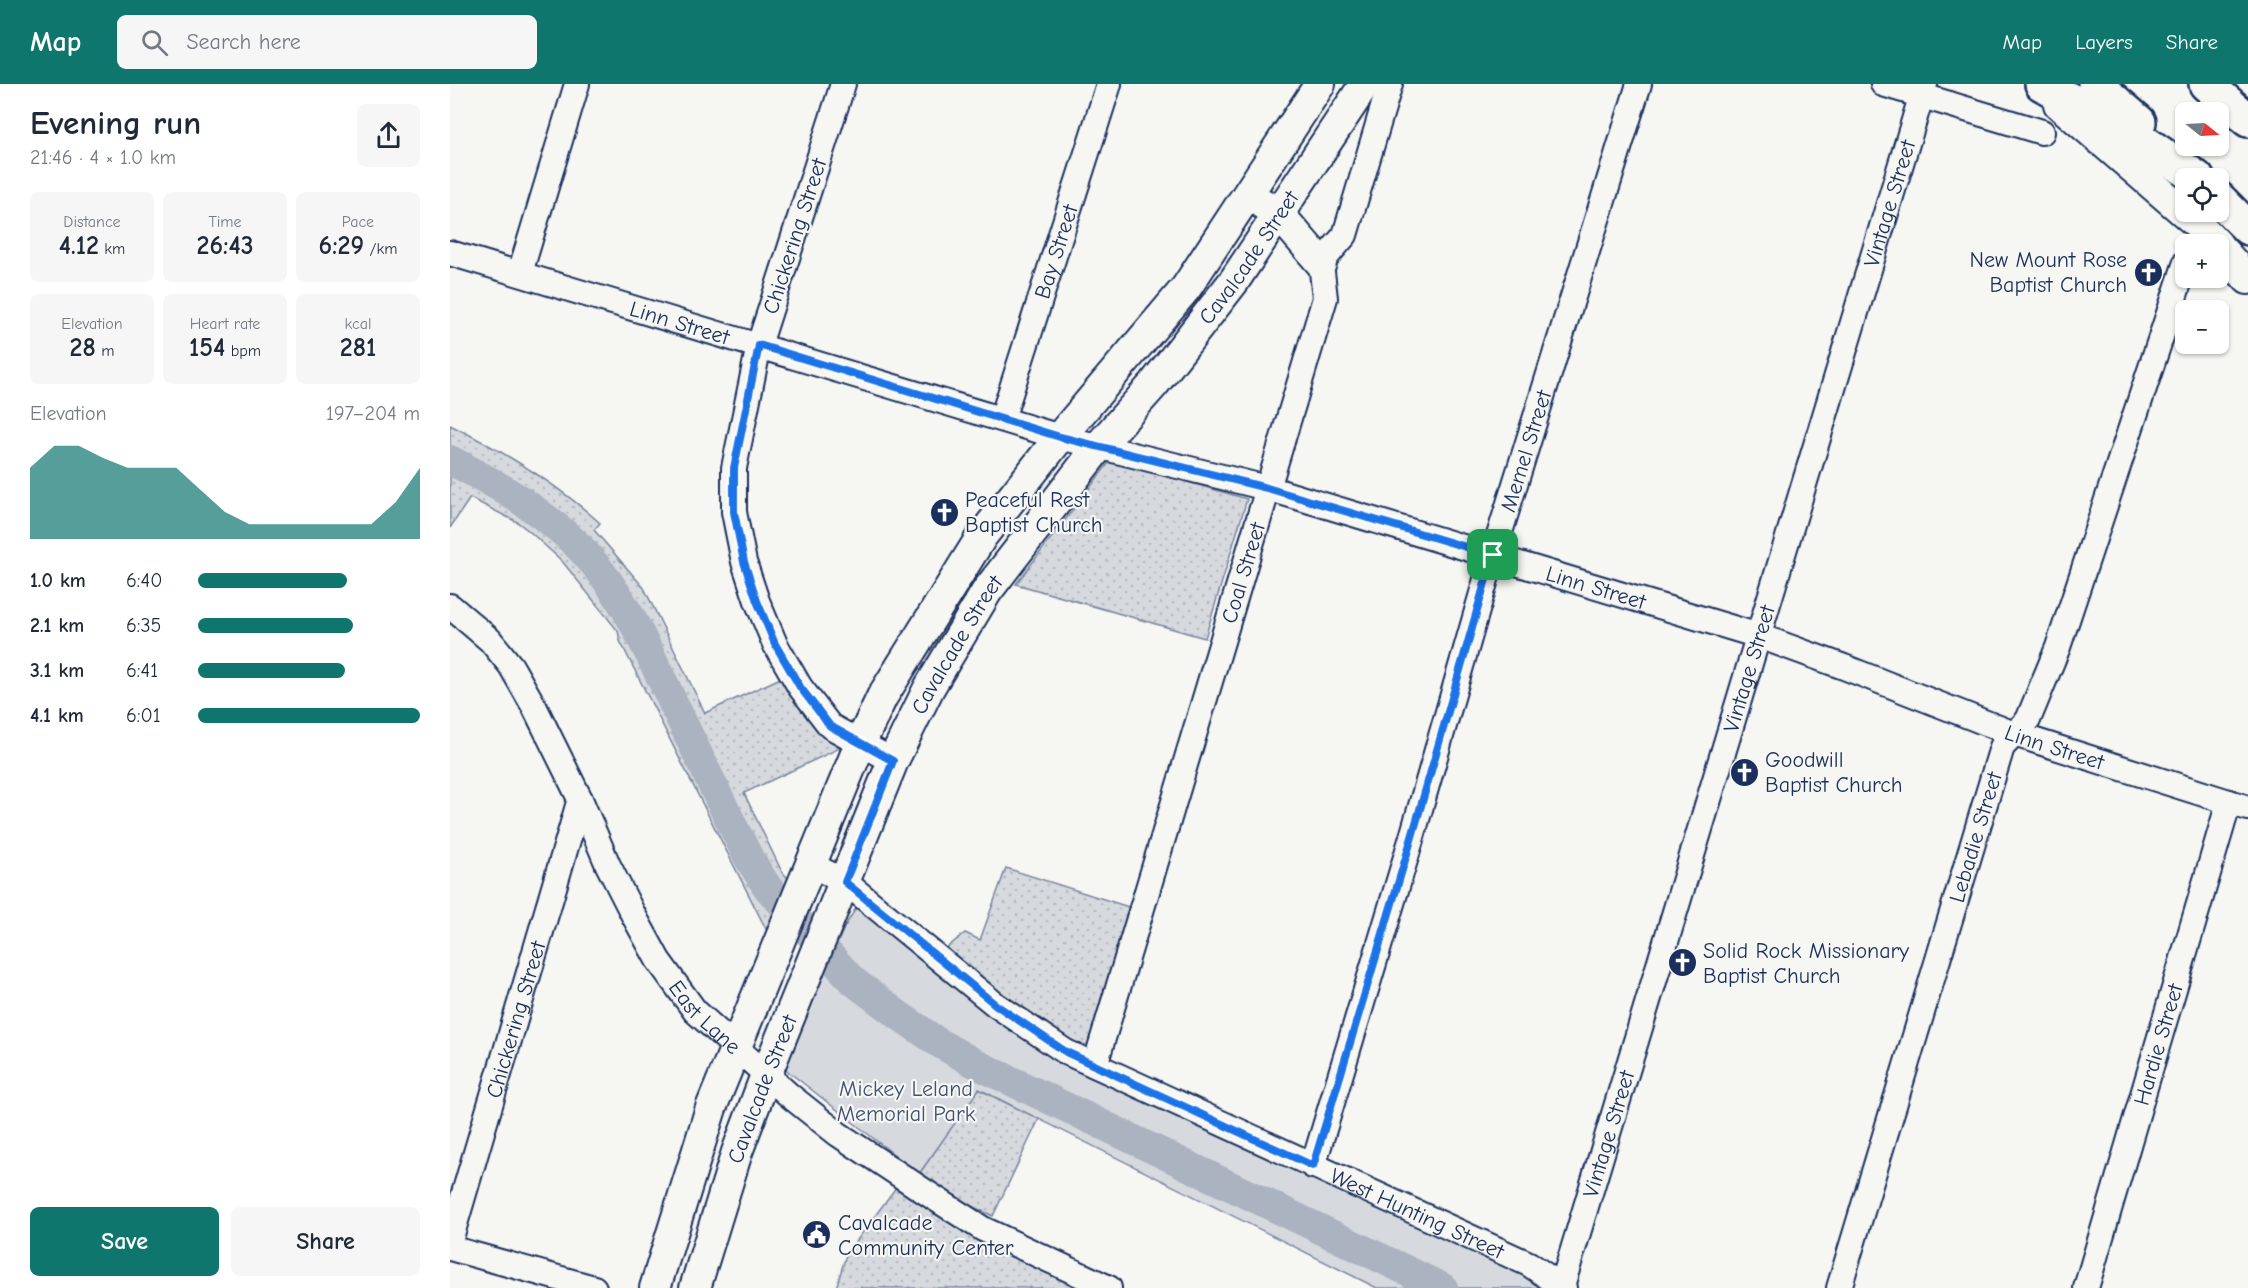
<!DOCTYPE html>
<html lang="en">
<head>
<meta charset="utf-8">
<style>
	body { margin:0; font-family:"Comic Neue",sans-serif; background:#f6f6f7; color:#1f2937; height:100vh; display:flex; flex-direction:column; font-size:22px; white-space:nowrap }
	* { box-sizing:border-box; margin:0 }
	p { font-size:20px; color:#747a83 }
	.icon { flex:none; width:33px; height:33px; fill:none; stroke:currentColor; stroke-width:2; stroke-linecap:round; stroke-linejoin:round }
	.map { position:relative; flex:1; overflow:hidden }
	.sheet { display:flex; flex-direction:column; background:#fff; width:450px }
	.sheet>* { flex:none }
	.needle { width:39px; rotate:108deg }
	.controls { position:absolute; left:1725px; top:18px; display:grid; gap:12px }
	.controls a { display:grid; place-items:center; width:54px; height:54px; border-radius:9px; background:#fff; box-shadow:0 2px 4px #0004; font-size:30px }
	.pin { position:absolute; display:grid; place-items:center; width:51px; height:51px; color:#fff; margin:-26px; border-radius:12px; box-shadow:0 3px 9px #0006 }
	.round { display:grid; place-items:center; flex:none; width:63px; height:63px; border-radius:9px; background:#f6f6f7 }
	.summary { display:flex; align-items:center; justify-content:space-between; height:102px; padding:0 30px }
	h1 { font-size:33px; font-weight:700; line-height:45px }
	.metrics { display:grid; grid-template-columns:repeat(3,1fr); gap:9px; height:102px; padding:6px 30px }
	.metrics div { display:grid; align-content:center; border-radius:9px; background:#f6f6f7; text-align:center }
	.metrics b { font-size:26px; font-weight:700 }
	.metrics small { font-size:16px; font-weight:400 }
	.metrics p { font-size:16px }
	.chart { height:168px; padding:12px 30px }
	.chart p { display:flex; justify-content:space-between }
	.chart svg { width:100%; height:108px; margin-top:6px; fill:#0f766e; opacity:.7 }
	.button { display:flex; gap:12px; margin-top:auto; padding:12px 30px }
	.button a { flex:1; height:69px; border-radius:9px; background:#0f766e; color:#fff; font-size:24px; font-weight:700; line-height:69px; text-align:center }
	.button a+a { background:#f6f6f7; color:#1f2937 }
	ul { padding:0 30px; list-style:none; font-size:20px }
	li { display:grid; grid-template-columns:96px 72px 1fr; align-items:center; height:45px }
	li i { height:15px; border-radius:8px; background:#0f766e }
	header { display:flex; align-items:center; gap:36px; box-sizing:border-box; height:84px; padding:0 30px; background:#0f766e; color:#fff }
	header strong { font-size:28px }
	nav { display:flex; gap:33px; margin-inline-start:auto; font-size:21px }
	.search { width:420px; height:54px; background:#f6f6f7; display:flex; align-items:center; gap:15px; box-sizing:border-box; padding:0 21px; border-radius:9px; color:#747a83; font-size:22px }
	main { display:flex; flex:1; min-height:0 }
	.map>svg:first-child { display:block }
	.grass { fill:url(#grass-dots); stroke:#78849e; stroke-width:1.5 }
	.green { fill:#d6d9dd; stroke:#78849e; stroke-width:1.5 }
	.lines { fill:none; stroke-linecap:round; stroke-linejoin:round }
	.river { stroke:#abb2c0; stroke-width:30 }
	.minor-casing { stroke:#1b2f5e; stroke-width:28 }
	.major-casing { stroke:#1b2f5e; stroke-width:34 }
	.highway-casing { stroke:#1b2f5e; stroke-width:38 }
	.minor { stroke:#f6f6f2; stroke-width:24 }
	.major { stroke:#f6f6f2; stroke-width:30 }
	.highway { stroke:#f6f6f2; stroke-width:33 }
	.route-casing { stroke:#fff; stroke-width:12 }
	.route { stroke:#1a73e8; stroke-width:8 }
	.labels { text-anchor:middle; stroke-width:4.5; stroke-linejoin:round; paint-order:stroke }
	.street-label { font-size:22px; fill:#1b2f5e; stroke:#f6f6f2 }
	.poi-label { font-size:22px; fill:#1b2f5e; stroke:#f6f6f2; text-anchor:start }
	.park-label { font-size:22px; fill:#405177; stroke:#f6f6f2 }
</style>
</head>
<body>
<header>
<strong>Map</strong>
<div class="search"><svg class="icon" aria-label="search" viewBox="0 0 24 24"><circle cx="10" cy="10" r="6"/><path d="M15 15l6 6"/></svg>Search here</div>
<nav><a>Map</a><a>Layers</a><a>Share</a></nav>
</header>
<main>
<section class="sheet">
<div class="summary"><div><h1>Evening run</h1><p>21:46 · 4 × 1.0 km</p></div><a class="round"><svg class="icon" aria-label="share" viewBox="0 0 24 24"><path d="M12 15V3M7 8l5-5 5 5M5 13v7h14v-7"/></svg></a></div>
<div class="metrics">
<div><p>Distance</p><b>4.12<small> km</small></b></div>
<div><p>Time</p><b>26:43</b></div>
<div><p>Pace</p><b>6:29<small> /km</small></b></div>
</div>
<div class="metrics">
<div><p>Elevation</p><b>28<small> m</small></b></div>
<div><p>Heart rate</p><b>154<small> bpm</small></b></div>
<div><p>kcal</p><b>281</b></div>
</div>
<div class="chart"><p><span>Elevation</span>197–204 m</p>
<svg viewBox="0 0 160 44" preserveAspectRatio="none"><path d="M0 44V15L10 6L20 6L30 11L40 15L50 15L60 15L70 24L80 33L90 38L100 38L110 38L120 38L130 38L140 38L150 29L160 15V44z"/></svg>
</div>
<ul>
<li><b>1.0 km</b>6:40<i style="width:67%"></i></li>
<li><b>2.1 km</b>6:35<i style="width:70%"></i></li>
<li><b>3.1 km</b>6:41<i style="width:66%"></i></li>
<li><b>4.1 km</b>6:01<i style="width:100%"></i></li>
</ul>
<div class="button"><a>Save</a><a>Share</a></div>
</section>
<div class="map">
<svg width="1798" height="1204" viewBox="0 0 1798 1204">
	<defs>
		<pattern id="grass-dots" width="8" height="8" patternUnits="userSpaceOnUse" patternTransform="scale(1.5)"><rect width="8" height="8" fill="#d6d9dd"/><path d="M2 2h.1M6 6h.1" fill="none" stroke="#b7bbc0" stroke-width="1.8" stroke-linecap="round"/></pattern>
	</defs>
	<rect width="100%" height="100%" fill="#f6f6f2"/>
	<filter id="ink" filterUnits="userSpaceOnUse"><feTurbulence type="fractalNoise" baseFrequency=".0167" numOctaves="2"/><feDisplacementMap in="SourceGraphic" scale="12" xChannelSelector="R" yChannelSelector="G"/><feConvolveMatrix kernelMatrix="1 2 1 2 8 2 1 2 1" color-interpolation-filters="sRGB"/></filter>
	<g filter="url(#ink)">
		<path class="grass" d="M0 341C55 368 105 398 150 439L144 446 194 504 255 629 337 591 390 664 294 709 332 788 338 794 316 845 170 557 168 547 112 477 79 447 67 438 20 414 0 444Z
			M661 376 797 415 755 554 566 500Z
			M556 784 685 825 646 957 638 964H632L576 931 494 866 515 849 530 856Z
			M528 1005 589 1035 543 1132 515 1119 469 1090Z
			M447 1102 645 1204H386L396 1171Z"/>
		<path class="green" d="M406 824 486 881 551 932 1105 1204H927L529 1005 469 1090 335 985V976L395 842Z"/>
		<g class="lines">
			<path class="river" d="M0 376C45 399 88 424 125 459 171 503 197 564 224 621 249 673 274 725 300 776L318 804 403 897 447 930 489 959 528 981 993 1204"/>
			<defs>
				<g id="minor">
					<path d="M393 0 309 261 284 384V428L294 478 307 517 325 560 350 603 380 642 443 677"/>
					<path d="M1433 0 1592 48"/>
					<path id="s1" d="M0 169 610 353 817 404 1309 552 1394 583 1564 650 1798 724"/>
					<path d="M70 189 127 0"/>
					<path id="s2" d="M552 335 659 0"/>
					<path id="s3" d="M0 522 40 556 61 582 85 624 130 715 158 781 184 832 208 876 245 927 339 1011 388 1050 483 1113 533 1145 659 1204"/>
					<path id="s4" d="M360 780 395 798 546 921 616 968 1079 1180 1114 1204"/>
					<path id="s5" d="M645 981 875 214 871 179 895 151 940 0"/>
					<path id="s6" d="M863 1082 962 753 1043 471 1189 0"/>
					<path id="s7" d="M0 1157 130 715"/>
					<path d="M0 1164 144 1204"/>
					<path id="s8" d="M1112 1202 1475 0"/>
					<path id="s9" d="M1389 1204 1552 663 1578 636 1608 563 1736 178"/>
					<path id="s10" d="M1636 1204 1779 718"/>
				</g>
				<g id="major">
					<path d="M1609 20 1749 141 1767 160"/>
					<path d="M813 120 829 130 871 179"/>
					<path d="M1768 162 1798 195"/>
					<path d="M205 1204 261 1024 410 660 432 613 532 452 610 353 736 204 870 0"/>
					<path id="s11" d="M245 1204 287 1068 316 991 443 677 479 604 537 507 649 362 704 300 784 197 915 0"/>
				</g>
				<path id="highway" d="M1592 0 1691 56 1747 94
					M1645 0 1689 38
					M1756 0 1798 36
					M1768 114 1798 144"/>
			</defs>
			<use href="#minor" class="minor-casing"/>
			<use href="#major" class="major-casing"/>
			<use href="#highway" class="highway-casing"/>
			<use href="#minor" class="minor"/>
			<use href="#major" class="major"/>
			<use href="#highway" class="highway"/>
		</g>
	</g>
	<g class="lines" filter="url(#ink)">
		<defs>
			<path id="route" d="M309 261 610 353 817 404 1043 471 962 753 863 1082 616 968 546 921 395 798 443 677 380 642 350 603 325 560 307 517 294 478 284 428V384Z"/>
		</defs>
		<use href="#route" class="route-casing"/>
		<use href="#route" class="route"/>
	</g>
	<defs>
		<symbol id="church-disc" viewBox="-11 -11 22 22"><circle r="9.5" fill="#1b2f5e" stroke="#f6f6f2"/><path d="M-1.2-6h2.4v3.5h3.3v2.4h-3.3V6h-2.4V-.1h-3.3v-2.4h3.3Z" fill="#fff"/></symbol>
		<symbol id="civic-disc" viewBox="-11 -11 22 22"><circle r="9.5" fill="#1b2f5e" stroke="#f6f6f2"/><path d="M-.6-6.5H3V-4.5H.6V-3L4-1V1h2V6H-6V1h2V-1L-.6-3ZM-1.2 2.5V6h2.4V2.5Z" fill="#fff"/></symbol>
	</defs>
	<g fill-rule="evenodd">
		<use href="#church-disc" x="1682" y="172" width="33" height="33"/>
		<use href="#church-disc" x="478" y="412" width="33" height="33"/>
		<use href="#church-disc" x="1278" y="672" width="33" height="33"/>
		<use href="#church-disc" x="1216" y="862" width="33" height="33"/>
		<use href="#civic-disc" x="350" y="1134" width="33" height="33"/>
	</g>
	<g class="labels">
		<g class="street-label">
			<text dy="8" stroke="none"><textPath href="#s8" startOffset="1131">Vintage Street</textPath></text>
			<text transform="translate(344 152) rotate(-72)" y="8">Chickering Street</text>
			<text dy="8" stroke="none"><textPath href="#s2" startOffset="176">Bay Street</textPath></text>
			<text dy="8" stroke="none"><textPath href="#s11" startOffset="1182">Cavalcade Street</textPath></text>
			<text dy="8" stroke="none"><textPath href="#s1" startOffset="240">Linn Street</textPath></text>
			<text dy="8" stroke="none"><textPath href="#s6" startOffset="746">Memel Street</textPath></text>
			<text dy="8" stroke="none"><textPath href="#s5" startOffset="514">Coal Street</textPath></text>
			<text dy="8" stroke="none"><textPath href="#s1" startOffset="1194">Linn Street</textPath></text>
			<text dy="8" stroke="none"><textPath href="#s11" startOffset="696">Cavalcade Street</textPath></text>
			<text dy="8" stroke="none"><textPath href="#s8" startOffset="645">Vintage Street</textPath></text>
			<text dy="8" stroke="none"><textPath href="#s1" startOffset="1680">Linn Street</textPath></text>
			<text dy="8" stroke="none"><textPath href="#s9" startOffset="471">Lebadie Street</textPath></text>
			<text dy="8" stroke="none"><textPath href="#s3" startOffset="489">East Lane</textPath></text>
			<text dy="8" stroke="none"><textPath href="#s7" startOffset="231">Chickering Street</textPath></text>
			<text dy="8" stroke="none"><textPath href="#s10" startOffset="254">Hardie Street</textPath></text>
			<text dy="8" stroke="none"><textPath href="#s11" startOffset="210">Cavalcade Street</textPath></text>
			<text dy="8" stroke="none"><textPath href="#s8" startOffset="159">Vintage Street</textPath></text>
			<text dy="8" stroke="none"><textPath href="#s4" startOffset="705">West Hunting Street</textPath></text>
		</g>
		<g class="poi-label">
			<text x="1677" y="183" text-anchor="end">New Mount Rose<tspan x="1677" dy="25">Baptist Church</tspan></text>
			<text x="515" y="423">Peaceful Rest<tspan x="515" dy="25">Baptist Church</tspan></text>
			<text x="1315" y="683">Goodwill<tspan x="1315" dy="25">Baptist Church</tspan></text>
			<text x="1253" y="874">Solid Rock Missionary<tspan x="1253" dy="25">Baptist Church</tspan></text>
			<text x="388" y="1146">Cavalcade<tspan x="388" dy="25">Community Center</tspan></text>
		</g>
		<g class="park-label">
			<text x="456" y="1012">Mickey Leland<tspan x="456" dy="25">Memorial Park</tspan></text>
		</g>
	</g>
</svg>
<div class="controls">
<a><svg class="needle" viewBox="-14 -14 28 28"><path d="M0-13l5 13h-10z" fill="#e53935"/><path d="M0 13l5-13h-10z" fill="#747a83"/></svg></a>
<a><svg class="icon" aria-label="locate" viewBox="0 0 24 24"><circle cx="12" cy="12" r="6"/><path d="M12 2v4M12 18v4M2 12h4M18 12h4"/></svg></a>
<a>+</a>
<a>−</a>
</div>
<div class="pin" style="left:1043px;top:471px;background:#1e9e55"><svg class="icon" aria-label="arrive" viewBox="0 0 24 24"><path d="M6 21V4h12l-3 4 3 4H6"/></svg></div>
</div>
</main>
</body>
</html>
